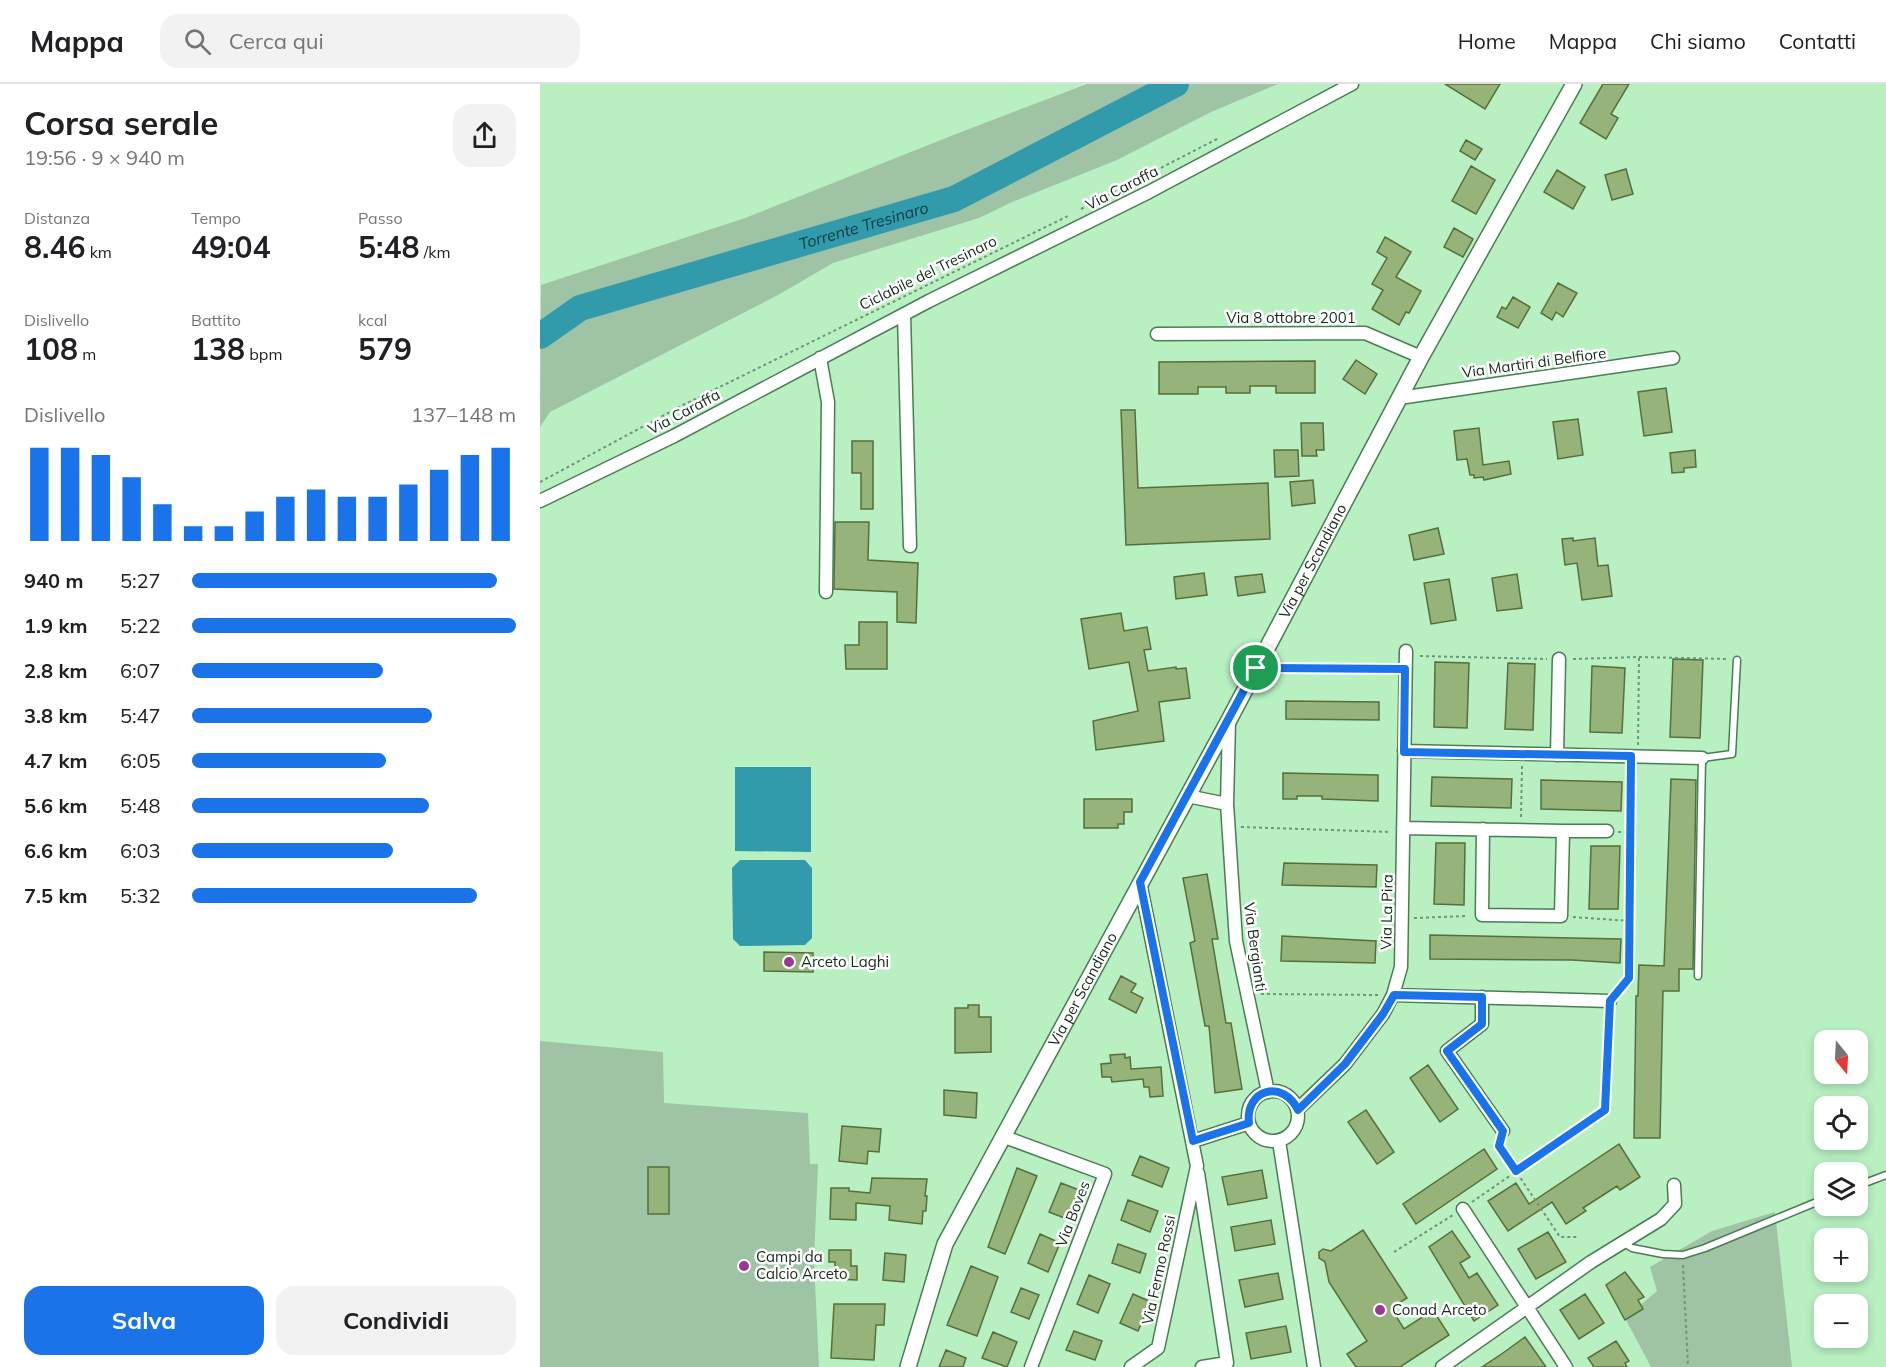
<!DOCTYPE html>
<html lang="it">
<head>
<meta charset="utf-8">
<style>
	body { margin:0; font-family:Mulish,sans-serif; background:#f2f2f2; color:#202124; height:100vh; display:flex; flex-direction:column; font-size:22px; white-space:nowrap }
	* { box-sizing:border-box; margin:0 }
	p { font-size:20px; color:#757577 }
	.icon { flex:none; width:33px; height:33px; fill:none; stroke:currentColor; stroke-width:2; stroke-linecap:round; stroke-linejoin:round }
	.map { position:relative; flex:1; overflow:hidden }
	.side { display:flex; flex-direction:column; background:#fff; width:540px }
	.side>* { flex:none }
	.needle { width:39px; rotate:162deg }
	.tools { position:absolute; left:1274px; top:946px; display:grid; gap:12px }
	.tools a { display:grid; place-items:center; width:54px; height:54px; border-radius:12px; background:#fff; box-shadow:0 3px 9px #0003; font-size:30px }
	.pin { position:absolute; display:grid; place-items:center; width:51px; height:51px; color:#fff; margin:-26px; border:3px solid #fff; border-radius:50%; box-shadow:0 2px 6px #0007 }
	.round { display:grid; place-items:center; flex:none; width:63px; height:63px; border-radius:18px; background:#f2f2f2 }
	.summary { display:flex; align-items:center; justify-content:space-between; height:102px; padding:0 24px }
	h1 { font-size:33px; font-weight:700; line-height:45px }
	.figures { display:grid; grid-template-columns:repeat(3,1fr); gap:9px; height:102px; padding:6px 24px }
	.figures div { display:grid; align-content:center }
	.figures b { font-size:30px; font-weight:700 }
	.figures small { font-size:16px; font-weight:400 }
	.figures p { font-size:16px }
	.chart { height:168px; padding:12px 24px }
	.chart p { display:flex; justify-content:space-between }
	.chart svg { width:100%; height:108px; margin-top:6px; stroke:#1a73e8; stroke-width:6 }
	.action { display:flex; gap:12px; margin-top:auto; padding:12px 24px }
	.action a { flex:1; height:69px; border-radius:18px; background:#1a73e8; color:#fff; font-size:24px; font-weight:700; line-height:69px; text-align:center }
	.action a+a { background:#f2f2f2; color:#202124 }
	ul { padding:0 24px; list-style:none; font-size:20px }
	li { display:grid; grid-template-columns:96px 72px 1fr; align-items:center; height:45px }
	li i { height:15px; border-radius:8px; background:#1a73e8 }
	header { display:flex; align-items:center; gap:36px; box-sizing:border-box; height:84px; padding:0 30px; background:#fff; border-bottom:2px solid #e0e0e0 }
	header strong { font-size:28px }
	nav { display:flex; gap:33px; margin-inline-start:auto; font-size:21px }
	.search { width:420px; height:54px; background:#f2f2f2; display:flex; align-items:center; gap:15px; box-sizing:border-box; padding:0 21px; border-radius:18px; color:#757577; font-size:22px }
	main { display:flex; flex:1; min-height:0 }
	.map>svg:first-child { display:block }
	.green { fill:#9fc3a5 }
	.water { fill:#319aab }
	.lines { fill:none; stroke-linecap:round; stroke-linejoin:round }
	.river { stroke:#319aab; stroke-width:26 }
	.building { fill:#96b37a; stroke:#566f3a; stroke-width:1.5 }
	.service-casing { stroke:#497d54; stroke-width:9 }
	.minor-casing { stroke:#497d54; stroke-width:15 }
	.tertiary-casing { stroke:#497d54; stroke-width:18 }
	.path { stroke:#6d9675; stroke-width:2; stroke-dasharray:3 3; stroke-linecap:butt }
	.service { stroke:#fff; stroke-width:6 }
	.minor { stroke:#fff; stroke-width:12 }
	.tertiary { stroke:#fff; stroke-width:15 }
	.route-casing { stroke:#fff; stroke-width:12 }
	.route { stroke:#1a73e8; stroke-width:8 }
	.poi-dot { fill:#9e3598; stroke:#fff; stroke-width:2 }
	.labels { text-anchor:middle; stroke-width:5; stroke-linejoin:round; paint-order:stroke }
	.street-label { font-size:15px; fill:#142a19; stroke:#fff }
	.poi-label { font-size:15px; fill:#142a19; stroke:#fff; text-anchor:start }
	.water-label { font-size:16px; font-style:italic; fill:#0d3d44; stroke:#fff }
</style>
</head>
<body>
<header>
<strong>Mappa</strong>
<div class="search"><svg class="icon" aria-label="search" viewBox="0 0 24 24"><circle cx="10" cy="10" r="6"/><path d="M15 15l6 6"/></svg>Cerca qui</div>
<nav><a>Home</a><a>Mappa</a><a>Chi siamo</a><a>Contatti</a></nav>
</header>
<main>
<section class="side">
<div class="summary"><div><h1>Corsa serale</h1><p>19:56 · 9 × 940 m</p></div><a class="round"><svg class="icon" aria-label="share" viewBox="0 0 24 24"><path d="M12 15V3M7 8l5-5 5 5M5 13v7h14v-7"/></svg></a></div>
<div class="figures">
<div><p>Distanza</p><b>8.46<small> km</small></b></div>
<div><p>Tempo</p><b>49:04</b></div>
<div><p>Passo</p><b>5:48<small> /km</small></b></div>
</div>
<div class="figures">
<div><p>Dislivello</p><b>108<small> m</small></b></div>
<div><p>Battito</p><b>138<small> bpm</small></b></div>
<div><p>kcal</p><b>579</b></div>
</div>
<div class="chart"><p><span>Dislivello</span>137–148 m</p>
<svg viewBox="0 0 160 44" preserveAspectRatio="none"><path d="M5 44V6M15 44V6M25 44V9M35 44V18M45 44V29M55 44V38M65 44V38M75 44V32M85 44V26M95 44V23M105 44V26M115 44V26M125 44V21M135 44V15M145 44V9M155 44V6"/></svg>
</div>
<ul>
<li><b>940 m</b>5:27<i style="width:94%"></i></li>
<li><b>1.9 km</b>5:22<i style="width:100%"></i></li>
<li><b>2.8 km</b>6:07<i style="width:59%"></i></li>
<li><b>3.8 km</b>5:47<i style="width:74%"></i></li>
<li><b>4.7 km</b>6:05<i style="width:60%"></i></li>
<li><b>5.6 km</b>5:48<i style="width:73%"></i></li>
<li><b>6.6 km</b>6:03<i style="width:62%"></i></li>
<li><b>7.5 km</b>5:32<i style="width:88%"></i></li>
</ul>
<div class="action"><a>Salva</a><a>Condividi</a></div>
</section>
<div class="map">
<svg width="1346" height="1283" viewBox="0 0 1346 1283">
	<rect width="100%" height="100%" fill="#b8f0c2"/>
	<path class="green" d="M547 0H738L671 28 577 76 472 118 439 134 293 179 238 211 10 328 0 343 1 201 205 134 416 50Z
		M0 957 123 968 124 1019 268 1029 270 1080H278L274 1177 279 1283H0Z
		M1235 1128 1252 1283H1111L1085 1234 1117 1207 1110 1183 1172 1147Z"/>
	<path class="water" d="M195 683H271V768L195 767Z
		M200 776H265L272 784V854L265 861 200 862 193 855 192 784Z"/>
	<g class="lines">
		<path class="river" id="s1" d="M0 252 40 224 414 115 636 0"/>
	</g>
	<path class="building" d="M905 0H960L945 25Z
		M1063 0H1089L1071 30 1078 34 1066 55 1040 39Z
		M926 56 942 65 935 76 920 67Z
		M931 82 955 96 936 130 912 117Z
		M1086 85 1093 110 1072 116 1065 91Z
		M1017 86 1045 103 1033 125 1004 108Z
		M914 144 933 155 923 173 904 163Z
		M845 153 871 168 856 193 881 207 869 229 866 228 859 241 832 225 843 206 832 200 847 174 837 168Z
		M1018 199 1037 209 1023 233 1016 228 1012 236 1001 229Z
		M973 213 990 223 978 244 957 233 962 223 966 225Z
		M816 276 837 290 825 310 803 295Z
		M775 277V309H736V302H710V309H686V303H658V310H619V278Z
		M1126 304 1132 348 1104 352 1098 308Z
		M581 326H595L598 404 728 399 730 455 586 461Z
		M1038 335 1043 371 1018 375 1013 338Z
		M761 339H783L784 366H776L777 372H762Z
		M939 344 943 381 969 377 971 390 944 396 943 393 934 394V391H930L927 375 917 376 914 347Z
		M312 357H333V425H321V389H312Z
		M734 366H758L759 392 735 393Z
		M1155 366 1156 383 1144 384V388L1132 389 1130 369Z
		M773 396 775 419 752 422 750 398Z
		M295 438H329L328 476 378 479 376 539 357 538V508L294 505Z
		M898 444 904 470 874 476 869 451Z
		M1033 454V457L1055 454 1058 482 1068 481 1072 512 1042 516 1037 479 1025 481 1022 455Z
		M664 489 667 511 636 515 634 493Z
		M722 490 725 508 698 512 695 493Z
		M977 490 982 524 957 527 952 494Z
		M909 495 916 536 891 540 884 499Z
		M581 529 584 547 607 543 611 565 604 566 608 587 636 583V585L646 584 650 614 619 618 624 657 556 666 553 637 598 627 589 578 549 585 541 535Z
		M319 538H347V585H306L305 561H319Z
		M1133 575 1163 576 1160 654 1130 653Z
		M895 578 929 579 927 644 894 643Z
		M968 579 995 580 993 646 965 645Z
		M1052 582 1085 584 1082 649 1050 648Z
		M746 617 839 618V636L746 635Z
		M743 689 838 691V717L782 715V712H757V715H743Z
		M892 693 972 695 971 724 891 722Z
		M1131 695 1156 696 1153 885H1139V907H1123L1120 1054H1094L1096 912H1098L1099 881 1124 882Z
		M1001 696 1082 698 1081 727 1001 725Z
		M544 715H592V728H584V740H578V744H544Z
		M896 759H925L924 821 894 820Z
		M1051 762H1080L1078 825H1049Z
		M744 779 837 781 836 803 742 801Z
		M667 790 678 855H672L686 939H691L702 1005 675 1009 669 942H665L650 859 655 857 643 794Z
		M890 851 1081 855 1080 879 1032 876 890 875Z
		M742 852 836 857 835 879 741 877Z
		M224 868 273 869V888L224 887Z
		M581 892 596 900 591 908 603 914 596 929 569 915Z
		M428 921H439V933H451V968L415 969V924H428Z
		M585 970V974L590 973 591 985 621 983 623 1012 610 1013 609 1003H604L603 995 572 998 571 993H562L561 980 571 979 570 971Z
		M888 981 918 1025 900 1038 870 994Z
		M404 1006 437 1009 436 1034 404 1031Z
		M826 1026 854 1068 837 1080 808 1038Z
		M302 1042 341 1045 339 1068 328 1067 327 1080 299 1077Z
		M1079 1060 1100 1093 1080 1106 1077 1102 1043 1124 1046 1127 1026 1140 1012 1118 968 1147 948 1117 976 1099 989 1120Z
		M944 1065 957 1085 876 1140 863 1120Z
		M600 1072 629 1084 622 1103 592 1091Z
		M108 1083H129V1130H108Z
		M477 1084 497 1092 465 1170 448 1163Z
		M722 1086 727 1114 688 1121 682 1093Z
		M332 1094 387 1095 385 1112H387L386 1127H383L382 1140 349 1136 350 1122 316 1119V1136L290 1135 291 1104H309V1107L330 1109Z
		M521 1099 539 1106 527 1135 509 1128Z
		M588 1116 618 1127 610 1148 581 1136Z
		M731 1136 735 1160 695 1167 691 1143Z
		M823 1146 867 1214 851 1224 864 1245 893 1226 909 1251 860 1283H816L807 1270 827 1257 789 1198 785 1178 779 1174V1168L783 1165 791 1167Z
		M912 1147 930 1173 920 1179 929 1194 937 1189 958 1221 934 1237 889 1163Z
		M1008 1148 1026 1178 996 1195 978 1165Z
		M500 1150 520 1159 508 1188 488 1179Z
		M578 1160 606 1170 600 1189 572 1179Z
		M289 1166H311V1182H317V1196L295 1195V1178H289Z
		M345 1169 366 1171 364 1198 343 1196Z
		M431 1182 458 1193 437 1252 407 1241Z
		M1085 1188 1104 1213 1098 1216 1103 1225 1085 1236 1066 1201Z
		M738 1189 743 1215 705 1223 699 1196Z
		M549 1191 570 1200 558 1229 537 1220Z
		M481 1204 499 1211 489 1235 471 1228Z
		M593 1210 611 1218 598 1247 580 1239Z
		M1045 1210 1064 1239 1039 1255 1020 1226Z
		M294 1220H345L344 1241H336L334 1276 291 1274Z
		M746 1242 751 1268 711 1275 706 1249Z
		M534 1247 562 1257 555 1276 526 1266Z
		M453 1248 477 1258 467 1283 442 1274Z
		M985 1253 1006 1283H942L963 1269Z
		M1076 1257 1089 1277 1085 1279 1087 1283H1054L1048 1274Z
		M406 1266 426 1274 423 1283H399Z"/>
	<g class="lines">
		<defs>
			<path id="service" d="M1158 892 1162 674 1192 670 1197 576
				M1317 1102 1346 1091
				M1084 1159 1092 1164 1123 1170 1143 1171 1165 1164 1284 1115"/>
			<path id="minor" d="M364 230 370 462
				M617 250 825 249 881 273
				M280 274 288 318 286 508
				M859 314 1133 274
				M0 417 134 352 389 217 609 108 812 0
				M689 637 687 720 696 857 728 1008
				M864 667 1162 674
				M1017 671 1019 575
				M647 712 687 720
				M863 744 1023 747 1021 832 942 831 943 745
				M1023 747H1067
				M853 911 1070 917
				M942 913V940L907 967 963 1047
				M708 1032a25 25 0 1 1 50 0a25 25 0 1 1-50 0Z
				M757 1026 805 980 843 930 853 911 861 883 866 567
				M462 1052 565 1090 491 1283
				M653 1057 709 1039
				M739 1057 774 1283
				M658 1089 687 1279 662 1283
				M923 1125 1026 1283
				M591 1283 618 1264 657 1082 600 798
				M902 1283 1051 1178 1121 1135 1135 1120 1134 1101"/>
			<g id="tertiary">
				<path id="s2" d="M368 1283 405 1160 689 636 881 273 1034 0"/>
			</g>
		</defs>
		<use href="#service" class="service-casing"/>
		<use href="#minor" class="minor-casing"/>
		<use href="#tertiary" class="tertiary-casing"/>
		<path class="path" d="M541 125 677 55
			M0 398 143 321 530 131
			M880 572 1007 575
			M1033 575 1099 573 1186 575
			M734 584 851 585
			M1098 661 1099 573
			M981 733 982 682
			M701 743 851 748
			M1078 748H1091
			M1033 833 1090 837
			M874 834 928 832
			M1077 908 1089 894 1091 684
			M721 910 839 911
			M960 1059 959 1062 1020 1153H1038
			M932 1118 1065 1026 1069 929
			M854 1168 913 1131
			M1143 1181 1148 1283"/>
		<use href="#service" class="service"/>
		<use href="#minor" class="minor"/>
		<use href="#tertiary" class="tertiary"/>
	</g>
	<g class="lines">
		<defs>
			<path id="route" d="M716 584 865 585 864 668 1091 672 1089 894 1070 917 1065 1026 976 1087 959 1062 963 1047 907 967 942 940V913L854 911 843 930 805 980 758 1026C743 995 705 1005 709 1039L653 1057 600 798Z"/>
		</defs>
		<use href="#route" class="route-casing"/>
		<use href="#route" class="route"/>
	</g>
	<g class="poi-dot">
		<circle cx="249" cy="878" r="6"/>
		<circle cx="204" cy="1182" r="6"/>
		<circle cx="840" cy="1226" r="6"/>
	</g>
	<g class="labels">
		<g class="street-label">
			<text transform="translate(582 104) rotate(-27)" y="5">Via Caraffa</text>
			<text transform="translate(388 189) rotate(-26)" y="5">Ciclabile del Tresinaro</text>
			<text x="751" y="239">Via 8 ottobre 2001</text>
			<text transform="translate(994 279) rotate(-8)" y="5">Via Martiri di Belfiore</text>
			<text transform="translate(144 328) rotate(-28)" y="5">Via Caraffa</text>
			<text dy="5" stroke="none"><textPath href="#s2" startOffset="904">Via per Scandiano</textPath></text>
			<text transform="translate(847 828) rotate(-89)" y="5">Via La Pira</text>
			<text transform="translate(715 863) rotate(82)" y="5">Via Bergianti</text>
			<text dy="5" stroke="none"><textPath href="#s2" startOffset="418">Via per Scandiano</textPath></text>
			<text transform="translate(533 1130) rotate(-69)" y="5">Via Boves</text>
			<text transform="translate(619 1186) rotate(-78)" y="5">Via Fermo Rossi</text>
		</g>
		<g class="poi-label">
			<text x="261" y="883">Arceto Laghi</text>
			<text x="216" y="1178">Campi da<tspan x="216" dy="17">Calcio Arceto</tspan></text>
			<text x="852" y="1231">Conad Arceto</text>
		</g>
		<g class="water-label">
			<text dy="6" stroke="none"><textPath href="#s1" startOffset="344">Torrente Tresinaro</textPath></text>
		</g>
	</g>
</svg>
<div class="tools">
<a><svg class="needle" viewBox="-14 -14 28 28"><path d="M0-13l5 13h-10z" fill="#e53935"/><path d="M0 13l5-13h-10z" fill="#757577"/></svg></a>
<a><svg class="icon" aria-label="locate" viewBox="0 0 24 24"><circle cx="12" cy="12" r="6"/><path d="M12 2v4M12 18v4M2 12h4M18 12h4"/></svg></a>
<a><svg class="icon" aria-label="layers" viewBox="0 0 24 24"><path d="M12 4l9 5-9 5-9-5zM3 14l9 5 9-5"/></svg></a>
<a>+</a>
<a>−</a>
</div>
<div class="pin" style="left:716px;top:584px;background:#1e9e55"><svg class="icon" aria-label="arrive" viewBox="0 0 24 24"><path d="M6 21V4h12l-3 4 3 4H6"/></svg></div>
</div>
</main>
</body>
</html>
